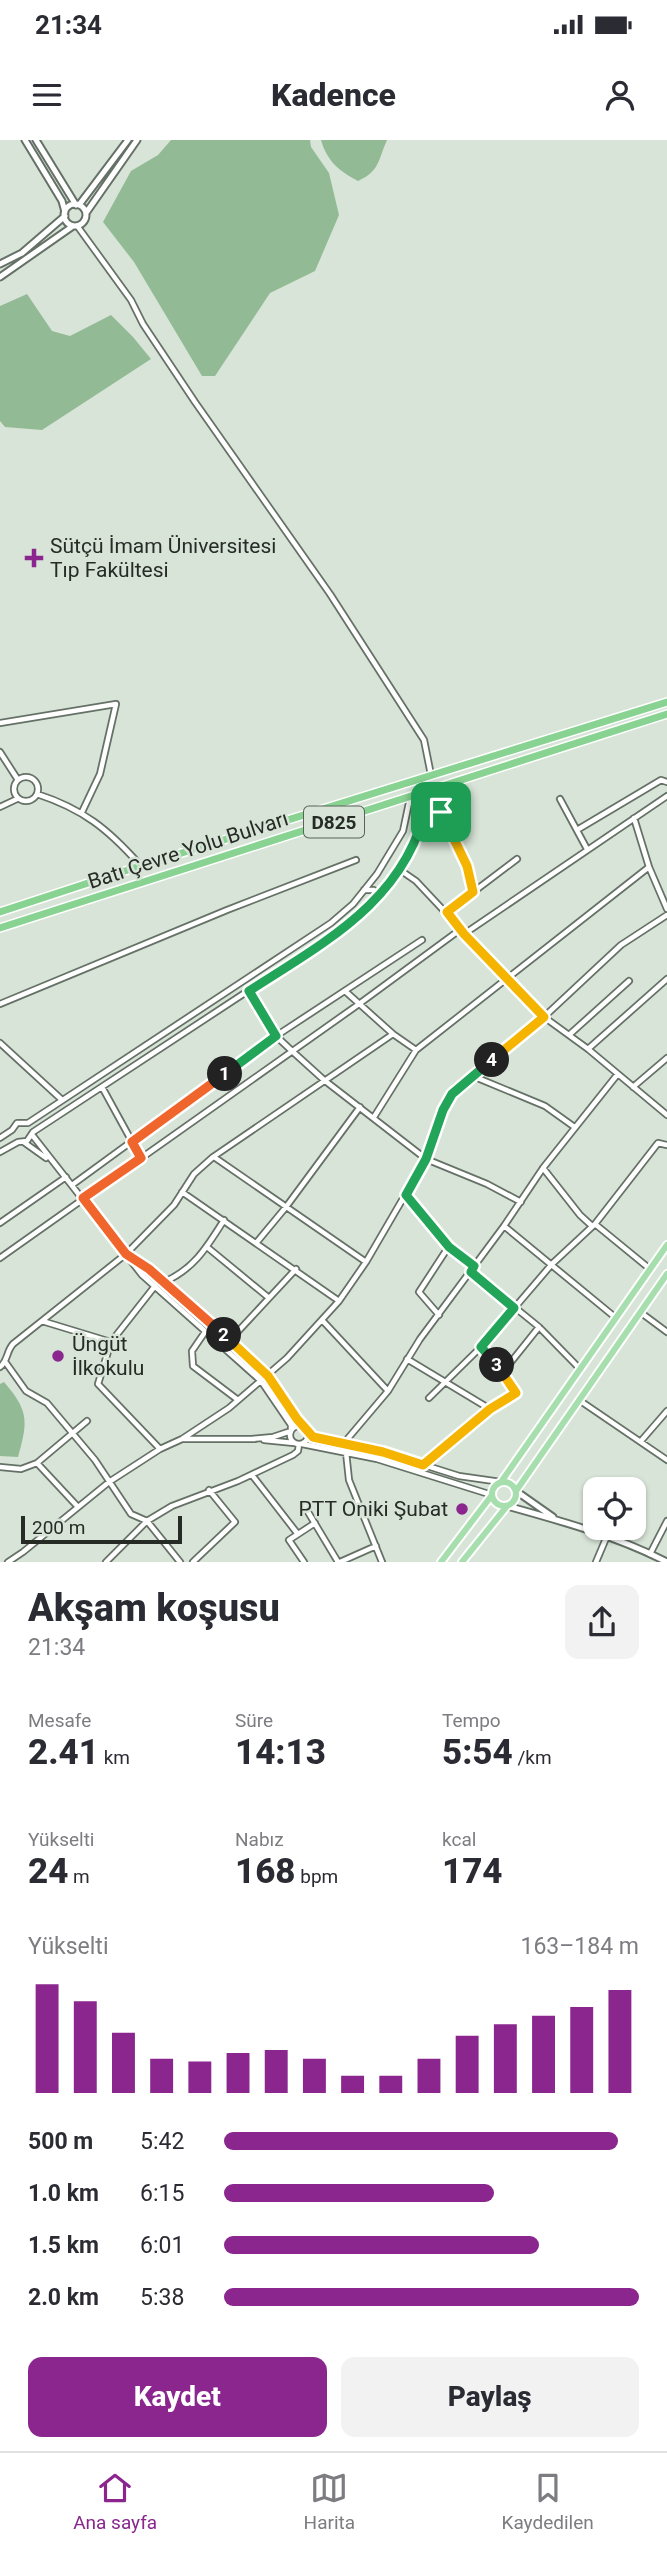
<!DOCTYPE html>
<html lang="tr">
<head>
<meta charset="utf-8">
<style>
	body { margin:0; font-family:Roboto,sans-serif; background:#f2f2f3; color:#2b2b33; height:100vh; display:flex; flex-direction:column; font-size:26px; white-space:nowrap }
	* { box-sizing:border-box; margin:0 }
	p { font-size:23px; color:#7c7c81 }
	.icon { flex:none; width:38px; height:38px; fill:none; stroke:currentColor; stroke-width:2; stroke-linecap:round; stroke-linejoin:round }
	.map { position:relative; height:1422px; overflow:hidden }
	.details { display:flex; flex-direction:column; background:#fff; flex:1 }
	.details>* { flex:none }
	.controls { position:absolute; left:583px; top:1337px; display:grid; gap:14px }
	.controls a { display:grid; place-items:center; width:63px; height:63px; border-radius:14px; background:#fff; box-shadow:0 2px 5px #0004; font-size:35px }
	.scale { position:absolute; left:21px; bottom:18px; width:161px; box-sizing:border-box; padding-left:7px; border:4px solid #262b26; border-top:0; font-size:19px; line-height:24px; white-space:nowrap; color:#262b26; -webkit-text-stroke:5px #d7e4d7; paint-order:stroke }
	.pin { position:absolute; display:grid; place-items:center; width:60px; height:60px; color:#fff; margin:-30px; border-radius:14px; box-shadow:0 4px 10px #0006 }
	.km { position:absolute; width:35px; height:35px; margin:-18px; border-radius:50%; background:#222; color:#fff; font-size:19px; line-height:35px; text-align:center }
	.round { display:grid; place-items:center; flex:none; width:74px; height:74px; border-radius:14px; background:#f2f2f3 }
	.head { display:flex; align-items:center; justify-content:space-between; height:119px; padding:0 28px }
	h1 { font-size:38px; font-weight:800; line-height:52px }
	.metrics { display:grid; grid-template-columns:repeat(3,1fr); gap:10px; height:119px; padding:7px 28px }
	.metrics div { display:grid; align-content:center }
	.metrics b { font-size:35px; font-weight:800 }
	.metrics small { font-size:19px; font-weight:400 }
	.metrics p { font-size:19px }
	.chart { height:196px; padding:14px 28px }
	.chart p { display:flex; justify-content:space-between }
	.chart svg { width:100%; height:126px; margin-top:7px; stroke:#8a268d; stroke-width:6 }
	.button { display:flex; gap:14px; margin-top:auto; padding:14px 28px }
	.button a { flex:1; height:80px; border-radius:14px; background:#8a268d; color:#fff; font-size:28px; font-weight:800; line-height:80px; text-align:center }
	.button a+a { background:#f2f2f3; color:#2b2b33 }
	ul { padding:0 28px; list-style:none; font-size:23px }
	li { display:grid; grid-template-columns:112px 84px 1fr; align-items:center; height:52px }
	li i { height:18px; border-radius:9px; background:#8a268d }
	.status { display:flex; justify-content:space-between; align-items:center; height:49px; padding:0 35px; background:#fff; direction:ltr }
	.status svg { height:19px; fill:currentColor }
	header { display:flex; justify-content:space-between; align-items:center; height:91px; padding:0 28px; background:#fff; font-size:32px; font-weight:800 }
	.menu { display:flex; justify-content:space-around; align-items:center; height:98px; border-top:2px solid #e1e1e2; background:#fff; font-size:19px; color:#7c7c81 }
	.menu a { display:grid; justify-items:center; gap:4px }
	.menu .selected { color:#8a268d }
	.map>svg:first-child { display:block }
	.green { fill:#92bb95 }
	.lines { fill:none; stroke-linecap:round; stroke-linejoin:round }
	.minor-casing { stroke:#657166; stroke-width:8 }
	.tertiary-casing { stroke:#657166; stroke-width:9 }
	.primary-casing { stroke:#fff; stroke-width:10 }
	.trunk-casing { stroke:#fff; stroke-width:10 }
	.minor { stroke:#fff; stroke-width:4.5 }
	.tertiary { stroke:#fff; stroke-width:5 }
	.primary { stroke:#a6dead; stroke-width:6 }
	.trunk { stroke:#88d392; stroke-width:7 }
	.split-1-casing { stroke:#fff; stroke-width:14 }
	.split-2-casing { stroke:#fff; stroke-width:14 }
	.split-3-casing { stroke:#fff; stroke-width:14 }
	.split-4-casing { stroke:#fff; stroke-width:14 }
	.split-5-casing { stroke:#fff; stroke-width:14 }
	.split-1 { stroke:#22a559; stroke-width:9 }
	.split-2 { stroke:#f0652b; stroke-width:9 }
	.split-3 { stroke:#f5b400; stroke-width:9 }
	.split-4 { stroke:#22a559; stroke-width:9 }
	.split-5 { stroke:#f5b400; stroke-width:9 }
	.poi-dot { fill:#8a268d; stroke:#d7e4d7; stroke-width:2.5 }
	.labels { text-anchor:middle; stroke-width:5; stroke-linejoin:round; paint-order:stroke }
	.shield { fill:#d7e4d7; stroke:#5b625b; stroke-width:2 }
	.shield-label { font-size:19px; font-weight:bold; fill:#262b26 }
	.poi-label { font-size:21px; fill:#262b26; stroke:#d7e4d7; text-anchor:start }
	.street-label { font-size:21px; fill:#262b26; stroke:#d7e4d7 }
</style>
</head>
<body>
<div class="status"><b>21:34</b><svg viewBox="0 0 49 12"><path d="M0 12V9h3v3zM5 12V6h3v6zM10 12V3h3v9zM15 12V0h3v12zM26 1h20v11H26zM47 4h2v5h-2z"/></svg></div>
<header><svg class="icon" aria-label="menu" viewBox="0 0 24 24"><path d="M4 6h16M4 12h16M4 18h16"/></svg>Kadence<svg class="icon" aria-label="person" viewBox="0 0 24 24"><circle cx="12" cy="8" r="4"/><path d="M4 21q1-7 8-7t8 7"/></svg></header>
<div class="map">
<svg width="667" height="1422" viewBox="0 0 667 1422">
	<rect width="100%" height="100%" fill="#d7e4d7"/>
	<path class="green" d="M171 0H310L311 7 329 33 339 75 315 131 270 153 215 236H202L134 122 103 82 131 31 158 15Z
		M321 0H387C378 20 380 31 358 41 339 31 327 21 321 0Z
		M27 154 52 191 70 196 111 175 133 197 151 219 42 290 5 287 0 281V166Z
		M4 1242C29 1271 28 1281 18 1317L0 1316V1244Z"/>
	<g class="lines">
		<defs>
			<path id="minor" d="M78 87 131 160 143 184 195 262 330 454 424 600 431 635
				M0 583 116 564 100 634 82 672
				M0 612 18 640
				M14 649a12 12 0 1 1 24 0a12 12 0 1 1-24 0Z
				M37 654C83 669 108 689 140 725
				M560 659 587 709
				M427 662 441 672 467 726 473 752
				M0 667 17 659
				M634 678 649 727 667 769
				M577 690 661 640 667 642
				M400 730 416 741 461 789
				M364 750H374L379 757
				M447 772 517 719
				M464 794 544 877 588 909 667 975
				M249 851 276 896 292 911 324 940 426 1019 487 1044 521 1062
				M345 851 393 894 416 910
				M0 864 227 770 356 720
				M569 895 629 841
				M0 903 61 959
				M588 909 667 839
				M475 937 545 966 573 986
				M102 947 141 1018
				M633 947 667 918
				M374 977 416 910 649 727
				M33 996 142 1135 261 1241 291 1285V1291L273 1297 252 1299
				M0 998 12 990 17 983H28L331 783 353 764 377 734 403 691 410 658
				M25 1003 46 1018
				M0 1012 18 1002 27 1001 33 992 353 782C394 743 418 708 429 652
				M214 1017 366 1122
				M543 1028 580 1075 592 1086
				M72 1045 276 896 422 800
				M182 1052 339 1161
				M406 1055 449 1106 474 1126
				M0 1083 66 1037
				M595 1084 650 1129
				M504 1086 616 1178
				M257 1102 286 1067 360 967
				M207 1107 269 1158
				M128 1115 150 1129 268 1235 304 1287
				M0 1118 359 864 461 789 464 794 667 656
				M471 1132 539 1187 580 1229
				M164 1142C194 1129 207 1107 224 1080
				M155 1146 111 1202 98 1244 160 1309
				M640 1172 667 1192
				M439 1175 419 1152 449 1106
				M322 1180 388 1251
				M42 1181 111 1202
				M205 1192 192 1211 193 1226 238 1260
				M230 1200 296 1129
				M407 1219 490 1269
				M6 1223 26 1251 47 1263 95 1320 131 1374 147 1381 180 1422
				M0 1227C8 1221 6 1212 13 1204L126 1114 174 1065 194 1034 213 1017 393 894
				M503 1232 539 1187
				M429 1258 481 1207 552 1124 595 1084 658 1003 667 1005
				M579 1260 667 1320
				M290 1295a9 9 0 1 1 18 0a9 9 0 1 1-18 0Z
				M308 1292 319 1299 383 1312 459 1336 501 1342
				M183 1299H255
				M264 1300 294 1303
				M641 1301 667 1271
				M344 1303 388 1251 420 1199 504 1086 543 1028 617 935
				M302 1304 377 1319 492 1355
				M346 1312 349 1340 382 1422
				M37 1323 78 1367
				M424 1324 490 1269 516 1253 503 1232 481 1207
				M0 1327 21 1329 37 1323 87 1281
				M252 1335 297 1393
				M305 1367 338 1422
				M650 1414 667 1381
				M8 1422 23 1412 109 1342 160 1309 182 1299 229 1268 287 1218 339 1161 366 1122 426 1019 443 970 452 954 544 877 621 805 667 775
				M106 1422 147 1381 172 1366 238 1341 293 1315 298 1311 299 1304
				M193 1422 235 1382 209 1350
				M304 1422 289 1400 315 1383
				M340 1422 376 1406
				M596 1422 607 1396"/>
			<path id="tertiary" d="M25 0 62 61 65 72
				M36 0 76 65
				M64 75a11 11 0 1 1 22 0a11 11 0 1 1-22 0Z
				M79 65 128 0
				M86 73 137 0
				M0 124 22 113 65 76
				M0 137 73 86
				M516 1351 553 1377
				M507 1366C561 1381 616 1396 667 1422"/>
			<path id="primary" d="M492 1354a12 12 0 1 1 24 0a12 12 0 1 1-24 0Z
				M501 1342 667 1105
				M516 1351 667 1134
				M441 1422 492 1355
				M462 1422 507 1366"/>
			<path id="trunk" d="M0 772 140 726 667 562
				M0 788 667 574"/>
		</defs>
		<use href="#minor" class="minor-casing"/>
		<use href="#tertiary" class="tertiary-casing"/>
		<use href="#primary" class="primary-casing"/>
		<use href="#trunk" class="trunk-casing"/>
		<use href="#minor" class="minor"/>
		<use href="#tertiary" class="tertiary"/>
		<use href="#primary" class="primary"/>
		<use href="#trunk" class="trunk"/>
	</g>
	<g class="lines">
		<defs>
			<path id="split-1" d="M225 934 276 896 249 851C325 802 408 759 427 662L441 672"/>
			<path id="split-2" d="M224 1195 149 1129 126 1114 83 1058 141 1018 132 1002 225 934"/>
			<path id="split-3" d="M224 1195 268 1236 297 1279 313 1297 383 1312 423 1325 490 1269 516 1253 497 1225"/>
			<path id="split-4" d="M492 920 452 954 443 970 426 1019 406 1055 449 1107 474 1126 471 1132 514 1168 481 1207 497 1225"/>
			<path id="split-5" d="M441 672 467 726 473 752 447 772 464 794 544 877 492 920"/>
		</defs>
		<use href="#split-1" class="split-1-casing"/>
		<use href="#split-2" class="split-2-casing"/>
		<use href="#split-3" class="split-3-casing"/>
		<use href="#split-4" class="split-4-casing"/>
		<use href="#split-5" class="split-5-casing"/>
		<use href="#split-1" class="split-1"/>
		<use href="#split-2" class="split-2"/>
		<use href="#split-3" class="split-3"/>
		<use href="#split-4" class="split-4"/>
		<use href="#split-5" class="split-5"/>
	</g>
	<g class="poi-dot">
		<path d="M30.5 407.5h7v7h7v7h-7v7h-7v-7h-7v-7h7z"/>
		<circle cx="58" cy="1216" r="7"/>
		<circle cx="462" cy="1369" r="7"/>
	</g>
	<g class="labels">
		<rect class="shield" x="304" y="666.5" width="60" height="31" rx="5"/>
		<g class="shield-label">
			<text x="334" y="689">D825</text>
		</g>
		<g class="poi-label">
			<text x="50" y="413">Sütçü İmam Üniversitesi<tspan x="50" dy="24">Tıp Fakültesi</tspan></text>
			<text x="72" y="1211">Üngüt<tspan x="72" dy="24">İlkokulu</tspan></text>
			<text x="448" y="1376" text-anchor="end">PTT Oniki Şubat</text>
		</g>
		<g class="street-label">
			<text transform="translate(188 710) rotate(-18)" y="7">Batı Çevre Yolu Bulvarı</text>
		</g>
	</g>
</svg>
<div class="controls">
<a><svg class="icon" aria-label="locate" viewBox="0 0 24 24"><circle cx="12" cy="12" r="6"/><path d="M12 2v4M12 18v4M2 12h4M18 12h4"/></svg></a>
</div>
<div class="scale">200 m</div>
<div class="pin" style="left:441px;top:672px;background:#1e9e55"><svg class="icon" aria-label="arrive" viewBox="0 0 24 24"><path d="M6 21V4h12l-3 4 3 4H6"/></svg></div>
<b class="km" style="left:225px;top:934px">1</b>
<b class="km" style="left:224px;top:1195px">2</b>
<b class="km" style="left:497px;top:1225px">3</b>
<b class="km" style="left:492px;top:920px">4</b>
</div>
<section class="details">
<div class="head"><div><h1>Akşam koşusu</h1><p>21:34</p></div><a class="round"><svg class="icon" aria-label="share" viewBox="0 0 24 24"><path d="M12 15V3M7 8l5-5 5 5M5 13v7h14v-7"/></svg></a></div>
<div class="metrics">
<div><p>Mesafe</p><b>2.41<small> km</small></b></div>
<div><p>Süre</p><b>14:13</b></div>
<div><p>Tempo</p><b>5:54<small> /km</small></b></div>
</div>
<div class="metrics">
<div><p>Yükselti</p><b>24<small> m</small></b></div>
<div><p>Nabız</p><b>168<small> bpm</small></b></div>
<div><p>kcal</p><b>174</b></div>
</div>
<div class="chart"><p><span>Yükselti</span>163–184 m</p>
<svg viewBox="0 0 160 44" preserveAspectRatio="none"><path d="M5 44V6M15 44V12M25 44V23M35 44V32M45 44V33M55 44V30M65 44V29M75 44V32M85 44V38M95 44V38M105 44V32M115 44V24M125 44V20M135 44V17M145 44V14M155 44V8"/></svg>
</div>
<ul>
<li><b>500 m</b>5:42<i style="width:95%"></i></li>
<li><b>1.0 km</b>6:15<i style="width:65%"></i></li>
<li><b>1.5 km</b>6:01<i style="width:76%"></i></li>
<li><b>2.0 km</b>5:38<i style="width:100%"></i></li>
</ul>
<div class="button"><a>Kaydet</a><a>Paylaş</a></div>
</section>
<nav class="menu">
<a class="selected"><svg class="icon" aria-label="home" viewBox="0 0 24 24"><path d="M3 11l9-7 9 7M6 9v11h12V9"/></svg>Ana sayfa</a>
<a><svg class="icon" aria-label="map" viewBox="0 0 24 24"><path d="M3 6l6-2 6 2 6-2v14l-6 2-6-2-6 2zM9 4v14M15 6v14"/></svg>Harita</a>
<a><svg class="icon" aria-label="saved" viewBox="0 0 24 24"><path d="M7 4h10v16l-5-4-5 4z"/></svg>Kaydedilen</a>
</nav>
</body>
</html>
